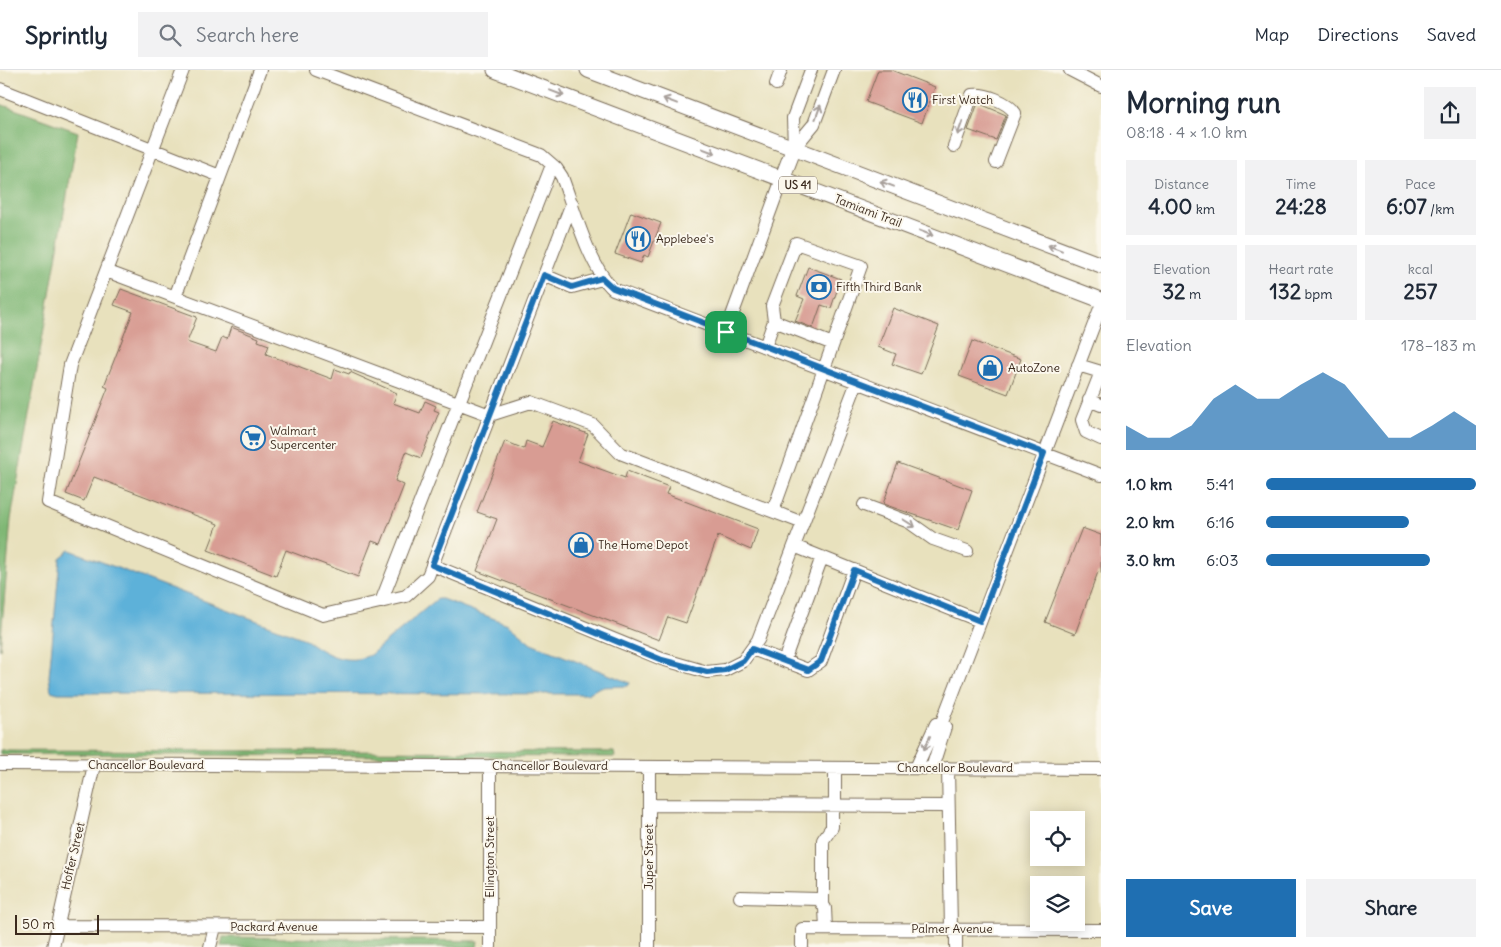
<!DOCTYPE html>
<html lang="en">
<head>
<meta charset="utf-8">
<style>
	body { margin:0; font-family:Delius,sans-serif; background:#f2f2f3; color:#1f2937; height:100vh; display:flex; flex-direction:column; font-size:19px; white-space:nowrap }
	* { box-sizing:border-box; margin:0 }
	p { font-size:16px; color:#747a83 }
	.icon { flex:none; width:28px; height:28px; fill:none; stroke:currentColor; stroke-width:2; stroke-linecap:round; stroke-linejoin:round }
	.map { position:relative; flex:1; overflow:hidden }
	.sheet { display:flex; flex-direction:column; background:#fff; width:400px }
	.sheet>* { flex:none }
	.fabs { position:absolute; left:1030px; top:741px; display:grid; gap:10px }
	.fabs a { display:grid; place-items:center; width:55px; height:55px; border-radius:0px; background:#fff; box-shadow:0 2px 12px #0003; font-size:25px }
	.scale { position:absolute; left:15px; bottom:12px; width:84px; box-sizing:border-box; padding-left:5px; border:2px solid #3b2a1e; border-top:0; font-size:14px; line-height:18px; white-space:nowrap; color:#3b2a1e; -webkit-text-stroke:4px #fbf7ec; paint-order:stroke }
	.pin { position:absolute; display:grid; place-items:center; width:42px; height:42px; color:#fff; margin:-21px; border-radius:10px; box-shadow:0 2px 8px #0006 }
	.round { display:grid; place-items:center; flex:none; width:52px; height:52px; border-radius:0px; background:#f2f2f3 }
	.summary { display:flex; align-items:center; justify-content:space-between; height:85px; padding:0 25px }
	h1 { font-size:28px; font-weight:700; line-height:38px }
	.metrics { display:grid; grid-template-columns:repeat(3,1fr); gap:8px; height:85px; padding:5px 25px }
	.metrics div { display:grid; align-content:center; border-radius:0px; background:#f2f2f3; text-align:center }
	.metrics b { font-size:21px; font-weight:700 }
	.metrics small { font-size:14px; font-weight:400 }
	.metrics p { font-size:14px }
	.chart { height:140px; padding:10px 25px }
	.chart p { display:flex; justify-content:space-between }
	.chart svg { width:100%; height:90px; margin-top:5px; fill:#1f6fb2; opacity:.7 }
	.primary-button { display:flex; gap:10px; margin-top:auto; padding:10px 25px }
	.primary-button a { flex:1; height:58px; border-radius:0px; background:#1f6fb2; color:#fff; font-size:20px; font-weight:700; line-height:58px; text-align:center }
	.primary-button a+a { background:#f2f2f3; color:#1f2937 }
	ul { padding:0 25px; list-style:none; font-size:16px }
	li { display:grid; grid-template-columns:80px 60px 1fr; align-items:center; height:38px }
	li i { height:12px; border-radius:6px; background:#1f6fb2 }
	header { display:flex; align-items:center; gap:30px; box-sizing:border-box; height:70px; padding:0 25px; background:#fff; border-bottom:1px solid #e0e1e3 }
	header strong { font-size:24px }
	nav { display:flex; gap:28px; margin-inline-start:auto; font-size:18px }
	.search { width:350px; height:45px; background:#f2f2f3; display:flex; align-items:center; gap:12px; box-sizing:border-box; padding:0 18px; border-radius:0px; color:#747a83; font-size:19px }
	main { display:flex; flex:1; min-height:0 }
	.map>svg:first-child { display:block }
	.forest { fill:#7fb774; stroke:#5d7049 }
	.water { fill:#5db1d9; stroke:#4c6e7c }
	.building { fill:#d89c93 }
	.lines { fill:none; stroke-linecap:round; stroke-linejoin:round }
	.minor-casing { stroke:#786a56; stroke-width:14 }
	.major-casing { stroke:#786a56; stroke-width:17 }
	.minor { stroke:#fff; stroke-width:12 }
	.major { stroke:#fff; stroke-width:15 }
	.oneway { stroke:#a79f9a }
	.route-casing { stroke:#fff; stroke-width:10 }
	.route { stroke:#1f6fb2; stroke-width:6 }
	.labels { text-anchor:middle; stroke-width:4; stroke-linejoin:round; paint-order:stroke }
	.shield { fill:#fbf7ec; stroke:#75685c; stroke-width:1 }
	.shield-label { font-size:11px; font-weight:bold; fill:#3b2a1e }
	.poi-label { font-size:12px; fill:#3b2a1e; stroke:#fbf7ec; text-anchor:start }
	.street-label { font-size:12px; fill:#3b2a1e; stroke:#fbf7ec }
</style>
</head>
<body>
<header>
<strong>Sprintly</strong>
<div class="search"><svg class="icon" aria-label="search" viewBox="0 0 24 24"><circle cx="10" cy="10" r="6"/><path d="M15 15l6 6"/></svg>Search here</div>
<nav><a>Map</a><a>Directions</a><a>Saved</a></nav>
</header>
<main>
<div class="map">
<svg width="1101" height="877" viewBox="0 0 1101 877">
	<rect width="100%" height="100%" fill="#fbf7ec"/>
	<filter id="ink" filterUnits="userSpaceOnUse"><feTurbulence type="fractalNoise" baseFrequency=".02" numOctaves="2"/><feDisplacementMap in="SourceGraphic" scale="10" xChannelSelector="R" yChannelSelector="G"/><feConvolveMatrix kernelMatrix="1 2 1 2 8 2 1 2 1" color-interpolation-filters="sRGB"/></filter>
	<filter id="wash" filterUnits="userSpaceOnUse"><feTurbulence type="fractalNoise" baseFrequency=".0096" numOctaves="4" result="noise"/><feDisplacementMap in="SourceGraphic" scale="20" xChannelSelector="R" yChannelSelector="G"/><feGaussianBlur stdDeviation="1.12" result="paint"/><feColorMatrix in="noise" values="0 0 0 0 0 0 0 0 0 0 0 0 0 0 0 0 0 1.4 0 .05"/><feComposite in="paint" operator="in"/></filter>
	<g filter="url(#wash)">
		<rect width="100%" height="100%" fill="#e8e1bd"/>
		<path class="forest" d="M0 34 78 62 11 449 0 580Z
			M0 680 614 682 615 687 0 684Z
			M223 867 478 871 477 877H221Z"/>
		<path class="water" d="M70 480 305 569C325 584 346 596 370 585L437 529H442L508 554 531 573 630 613 628 616 600 617 587 624 58 623 51 621 49 607 60 488Z"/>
		<g id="blocks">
			<path class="building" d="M878 0H891L935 17 922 53 866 32Z
				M978 33 1006 45 996 70 968 60Z
				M631 142 661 153 648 187 644 185 641 193 615 184Z
				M808 197 841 209 831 238 821 235 813 258 795 251 804 229 797 226Z
				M121 219 197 247 187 272 216 282 222 267 227 269 231 257 259 268 258 271 269 275 266 284 332 309 335 299 349 304 350 302 397 323 393 333 420 343 425 331 436 336 434 340 439 342 421 388 406 382 395 411 404 415 381 474 372 471 358 507 286 480 276 506 208 480 218 454 94 407 84 431 66 424 108 318 104 316 133 242 114 235Z
				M893 238 939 256 921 304 892 294 896 284 878 277Z
				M972 271 1021 289 1008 324 959 306Z
				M553 351 588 364 578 391 625 408 627 401 669 417 666 424 758 459 751 480 718 466 686 553 668 547 659 570 477 501 497 449 477 442 505 371 524 379 526 371 542 377Z
				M898 393 972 420 958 460 883 434Z
				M1082 458 1101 465V503L1098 502 1075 564 1045 552Z"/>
		</g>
	</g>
	<g filter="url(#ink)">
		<use href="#blocks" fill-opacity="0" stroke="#786a56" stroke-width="1"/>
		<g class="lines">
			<defs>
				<path id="minor" d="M183 0 70 295 48 432 323 545 406 526 428 506 572 133
					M316 0 541 85 556 98 562 107C574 139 589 196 613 219L1101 405
					M1070 0 1101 16
					M776 14 781 0
					M0 19 220 106
					M954 76 972 25C985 23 1008 32 1015 43L996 92
					M794 78 814 54 834 0
					M794 78 793 48 811 0
					M106 201 490 345 531 332 593 355 620 383 803 453
					M544 205 572 217 602 209
					M175 227 260 0
					M726 262 782 109
					M765 277 774 251
					M1078 295 1101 302
					M1101 302 1082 350 1086 362 1101 369
					M1089 330 1101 335
					M864 435 909 452 933 469 967 481
					M773 441 861 196 796 173 772 236 774 251 833 274
					M794 476 980 551
					M432 495 662 589 707 602 725 600 743 591 758 570 857 312
					M381 532 552 95
					M752 579 808 600 821 591 854 500
					M784 591 822 487
					M0 694 1101 699
					M835 698V736
					M916 698 936 654 942 652
					M932 698 945 657 942 652 1101 236
					M948 698 951 859
					M649 735 948 736
					M740 827 819 829 825 838 826 859
					M823 833V770L832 757V736
					M58 856 490 857
					M53 877 94 695
					M210 877 215 857
					M490 877V696
					M649 877V697
					M802 877V859L1101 860
					M956 877V859"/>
				<path id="major" d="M495 0 1101 230
					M588 0 1101 195
					M782 109 794 78"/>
			</defs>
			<use href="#minor" class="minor-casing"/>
			<use href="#major" class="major-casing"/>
			<use href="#minor" class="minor"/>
			<use href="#major" class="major"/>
		</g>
		<defs><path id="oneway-shaft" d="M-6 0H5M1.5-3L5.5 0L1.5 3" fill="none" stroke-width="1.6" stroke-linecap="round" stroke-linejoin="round" transform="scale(1.25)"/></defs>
		<g class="oneway">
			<use href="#oneway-shaft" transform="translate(557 23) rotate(21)"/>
			<use href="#oneway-shaft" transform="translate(670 31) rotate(-159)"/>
			<use href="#oneway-shaft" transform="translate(818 42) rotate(-70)"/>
			<use href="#oneway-shaft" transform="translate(960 58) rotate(110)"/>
			<use href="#oneway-shaft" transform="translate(709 81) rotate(21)"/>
			<use href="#oneway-shaft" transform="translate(887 114) rotate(-159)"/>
			<use href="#oneway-shaft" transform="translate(926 163) rotate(21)"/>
			<use href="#oneway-shaft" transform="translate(1055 178) rotate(-159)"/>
			<use href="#oneway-shaft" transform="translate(909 453) rotate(32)"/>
			<use href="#oneway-shaft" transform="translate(927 673) rotate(114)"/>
		</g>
	</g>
	<g class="lines" filter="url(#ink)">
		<defs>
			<path id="route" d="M544 205 572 217 602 208 613 218 1044 383 980 551 854 500 821 591 808 600 752 579 743 591 725 600 707 602 662 590 432 495Z"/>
		</defs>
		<use href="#route" class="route-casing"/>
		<use href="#route" class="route"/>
	</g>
	<defs>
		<symbol id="restaurant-ring" viewBox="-11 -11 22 22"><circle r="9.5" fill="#fbf7ec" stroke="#1f6fb2" stroke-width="1.5"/><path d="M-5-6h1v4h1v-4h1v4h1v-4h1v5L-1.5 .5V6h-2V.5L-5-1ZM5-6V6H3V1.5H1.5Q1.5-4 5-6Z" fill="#1f6fb2"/></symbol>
		<symbol id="bank-ring" viewBox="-11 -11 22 22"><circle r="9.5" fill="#fbf7ec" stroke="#1f6fb2" stroke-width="1.5"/><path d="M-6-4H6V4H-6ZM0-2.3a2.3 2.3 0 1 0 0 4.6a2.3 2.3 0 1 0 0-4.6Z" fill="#1f6fb2"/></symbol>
		<symbol id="shop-ring" viewBox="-11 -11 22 22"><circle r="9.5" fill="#fbf7ec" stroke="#1f6fb2" stroke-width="1.5"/><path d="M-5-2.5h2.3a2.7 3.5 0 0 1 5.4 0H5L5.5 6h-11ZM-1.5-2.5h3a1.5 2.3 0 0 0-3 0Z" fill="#1f6fb2"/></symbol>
		<symbol id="supermarket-ring" viewBox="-11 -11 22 22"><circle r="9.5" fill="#fbf7ec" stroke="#1f6fb2" stroke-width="1.5"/><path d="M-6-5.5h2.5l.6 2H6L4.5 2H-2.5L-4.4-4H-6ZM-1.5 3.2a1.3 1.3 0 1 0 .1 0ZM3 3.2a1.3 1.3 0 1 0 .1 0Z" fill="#1f6fb2"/></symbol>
	</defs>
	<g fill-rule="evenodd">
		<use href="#restaurant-ring" x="901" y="16" width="28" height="28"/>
		<use href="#restaurant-ring" x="624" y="155" width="28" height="28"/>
		<use href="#bank-ring" x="805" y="203" width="28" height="28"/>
		<use href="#shop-ring" x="976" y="284" width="28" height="28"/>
		<use href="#supermarket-ring" x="239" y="354" width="28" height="28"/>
		<use href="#shop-ring" x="567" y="461" width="28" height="28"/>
	</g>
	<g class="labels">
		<rect class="shield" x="779" y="106.5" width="38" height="17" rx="4"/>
		<g class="shield-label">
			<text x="798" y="119">US 41</text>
		</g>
		<g class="poi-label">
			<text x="932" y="34">First Watch</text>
			<text x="656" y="173">Applebee's</text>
			<text x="836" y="221">Fifth Third Bank</text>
			<text x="1008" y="302">AutoZone</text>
			<text x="270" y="365">Walmart<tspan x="270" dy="14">Supercenter</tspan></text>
			<text x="598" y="479">The Home Depot</text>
		</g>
		<g class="street-label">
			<text transform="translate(868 141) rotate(21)" y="4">Tamiami Trail</text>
			<text x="146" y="699">Chancellor Boulevard</text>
			<text x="550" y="700">Chancellor Boulevard</text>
			<text x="955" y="702">Chancellor Boulevard</text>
			<text transform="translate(73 786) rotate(-77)" y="4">Hoffer Street</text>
			<text transform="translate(490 787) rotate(-90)" y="4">Ellington Street</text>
			<text transform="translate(649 787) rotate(-90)" y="4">Juper Street</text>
			<text x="274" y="861">Packard Avenue</text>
			<text x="952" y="863">Palmer Avenue</text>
		</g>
	</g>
</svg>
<div class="fabs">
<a><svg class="icon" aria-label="locate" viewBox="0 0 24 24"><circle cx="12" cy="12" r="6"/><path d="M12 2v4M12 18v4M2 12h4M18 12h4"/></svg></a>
<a><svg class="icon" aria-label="layers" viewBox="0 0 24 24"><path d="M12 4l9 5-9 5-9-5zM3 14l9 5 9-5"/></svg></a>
</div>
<div class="scale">50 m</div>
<div class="pin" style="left:726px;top:262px;background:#1e9e55"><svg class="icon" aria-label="arrive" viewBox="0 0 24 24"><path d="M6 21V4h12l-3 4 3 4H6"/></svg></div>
</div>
<section class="sheet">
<div class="summary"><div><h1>Morning run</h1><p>08:18 · 4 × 1.0 km</p></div><a class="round"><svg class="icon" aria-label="share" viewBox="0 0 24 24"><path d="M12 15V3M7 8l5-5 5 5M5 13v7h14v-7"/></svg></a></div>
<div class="metrics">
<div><p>Distance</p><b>4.00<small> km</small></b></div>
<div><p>Time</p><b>24:28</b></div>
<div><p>Pace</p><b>6:07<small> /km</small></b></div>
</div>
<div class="metrics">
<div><p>Elevation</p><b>32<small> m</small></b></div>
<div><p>Heart rate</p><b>132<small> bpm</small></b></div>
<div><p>kcal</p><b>257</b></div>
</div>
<div class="chart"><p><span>Elevation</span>178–183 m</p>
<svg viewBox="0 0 160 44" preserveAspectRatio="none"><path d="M0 44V32L10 38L20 38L30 32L40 19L50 12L60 19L70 19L80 12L90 6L100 12L110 25L120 38L130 38L140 32L150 25L160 32V44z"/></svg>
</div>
<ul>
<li><b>1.0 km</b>5:41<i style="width:100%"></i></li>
<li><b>2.0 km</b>6:16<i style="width:68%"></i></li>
<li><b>3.0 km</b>6:03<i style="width:78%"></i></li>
</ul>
<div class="primary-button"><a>Save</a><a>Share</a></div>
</section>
</main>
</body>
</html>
